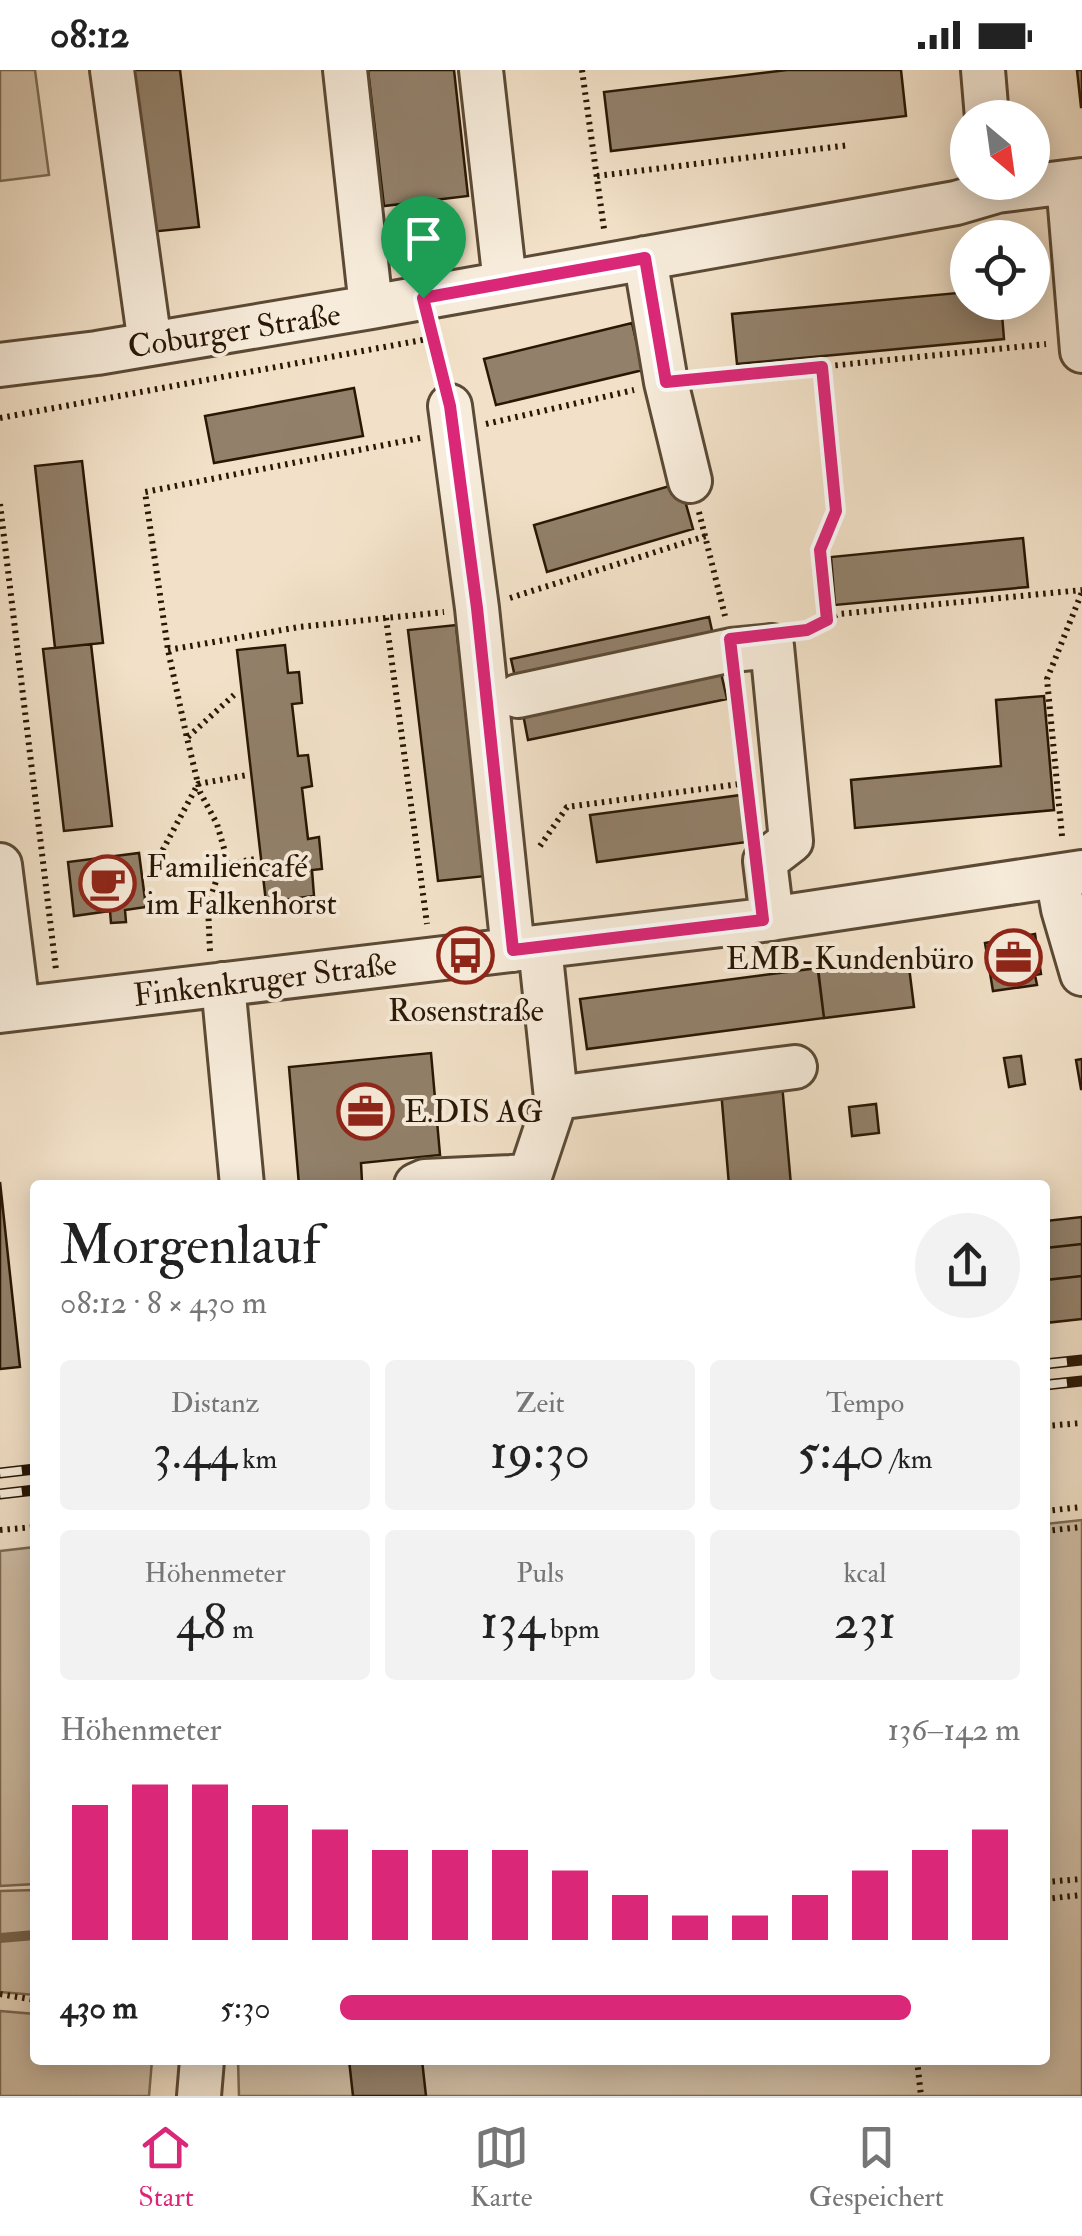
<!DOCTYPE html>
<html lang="de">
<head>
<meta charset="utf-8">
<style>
	body { margin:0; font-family:"IM FELL Double Pica",serif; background:#f2f2f2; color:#222; height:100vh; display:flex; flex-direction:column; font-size:38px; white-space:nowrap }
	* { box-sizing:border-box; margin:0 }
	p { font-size:32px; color:#767676 }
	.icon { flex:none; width:55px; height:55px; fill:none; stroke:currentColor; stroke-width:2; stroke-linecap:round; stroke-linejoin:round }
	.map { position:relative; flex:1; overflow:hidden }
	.details { position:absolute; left:30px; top:1110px; width:1020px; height:885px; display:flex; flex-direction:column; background:#fff; border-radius:10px; box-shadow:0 5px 25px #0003 }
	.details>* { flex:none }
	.needle { width:65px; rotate:151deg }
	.tools { position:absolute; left:950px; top:30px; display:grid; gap:20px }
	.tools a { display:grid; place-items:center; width:100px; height:100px; border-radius:50%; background:#fff; box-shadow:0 5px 25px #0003; font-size:50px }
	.pin { position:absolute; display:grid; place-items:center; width:85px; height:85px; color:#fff; margin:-102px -42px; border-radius:50% 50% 50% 0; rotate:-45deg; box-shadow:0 0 10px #0007 }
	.pin .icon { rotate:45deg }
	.round { display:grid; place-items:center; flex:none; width:105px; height:105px; border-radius:52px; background:#f2f2f2 }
	.head { display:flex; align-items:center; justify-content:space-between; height:170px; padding:0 30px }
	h1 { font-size:55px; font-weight:600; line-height:75px }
	.metrics { display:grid; grid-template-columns:repeat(3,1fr); gap:15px; height:170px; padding:10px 30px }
	.metrics div { display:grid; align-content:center; border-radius:10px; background:#f2f2f2; text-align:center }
	.metrics b { font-size:50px; font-weight:600 }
	.metrics small { font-size:28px; font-weight:400 }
	.metrics p { font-size:28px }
	.chart { height:280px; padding:20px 30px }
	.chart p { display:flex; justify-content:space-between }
	.chart svg { width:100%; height:180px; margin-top:10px; stroke:#db2777; stroke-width:6 }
	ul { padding:0 30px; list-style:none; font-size:32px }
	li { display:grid; grid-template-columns:160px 120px 1fr; align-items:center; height:75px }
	li i { height:25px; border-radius:12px; background:#db2777 }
	.status { display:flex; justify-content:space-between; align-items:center; height:70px; padding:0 50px; background:#fff; direction:ltr }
	.status svg { height:28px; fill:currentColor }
	.dock { display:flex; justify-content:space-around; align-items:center; height:140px; border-top:2px solid #e0e0e0; background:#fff; font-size:28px; color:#767676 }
	.dock a { display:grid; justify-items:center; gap:5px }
	.dock .active { color:#db2777 }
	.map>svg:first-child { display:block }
	.green { fill:#d0bfa7; stroke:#7c6b56; stroke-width:2.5 }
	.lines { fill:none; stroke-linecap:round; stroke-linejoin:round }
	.stream { stroke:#796751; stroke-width:10 }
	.building { fill:#92806a; stroke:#291704; stroke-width:2.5 }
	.minor-casing { stroke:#5b4a35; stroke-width:48 }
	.path { stroke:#291704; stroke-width:6; stroke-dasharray:2.5 5; stroke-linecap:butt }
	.minor { stroke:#f7ecdb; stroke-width:42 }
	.rail-casing { stroke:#291704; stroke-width:11 }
	.rail { stroke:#f7ecdb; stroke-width:8; stroke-dasharray:22; stroke-linecap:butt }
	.route-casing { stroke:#fff; stroke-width:20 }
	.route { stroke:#db2777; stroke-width:12 }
	.labels { text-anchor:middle; stroke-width:8; stroke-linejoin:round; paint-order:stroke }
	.street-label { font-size:32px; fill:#291704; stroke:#f7ecdb }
	.poi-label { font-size:32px; fill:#291704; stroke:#f7ecdb; text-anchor:start }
</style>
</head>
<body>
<div class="status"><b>08:12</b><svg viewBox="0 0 49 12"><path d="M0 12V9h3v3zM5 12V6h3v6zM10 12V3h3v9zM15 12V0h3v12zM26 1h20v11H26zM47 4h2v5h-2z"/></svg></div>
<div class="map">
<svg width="1082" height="2026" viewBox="0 0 1082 2026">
	<rect width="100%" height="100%" fill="#f2e1c8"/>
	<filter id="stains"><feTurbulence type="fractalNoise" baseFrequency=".002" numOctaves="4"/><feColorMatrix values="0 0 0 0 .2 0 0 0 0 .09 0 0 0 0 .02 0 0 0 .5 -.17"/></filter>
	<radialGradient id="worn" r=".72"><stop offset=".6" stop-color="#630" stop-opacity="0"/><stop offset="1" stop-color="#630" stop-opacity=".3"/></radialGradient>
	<path class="green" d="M0 0H35L49 105 0 111Z
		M1082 1450V2026H239L238 1990H1045V1454Z
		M35 1477V1814L0 1816V1481Z
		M35 1820V1925L0 1922V1821Z
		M0 1941 35 1944V1990H152L149 2026H0Z"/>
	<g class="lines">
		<path class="stream" d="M0 1868 35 1865"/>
	</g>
	<path class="building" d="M130 0H180L199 157 150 162Z
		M368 0H454L468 126 384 136Z
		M787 0H901L906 46 611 81 604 22Z
		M1077 0H1082V37H1081Z
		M968 222V232H1001L1004 269 737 294 732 244Z
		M632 253 643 300 496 335 484 289Z
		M354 318 363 366 214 393 205 346Z
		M82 391 103 573 55 578 35 396Z
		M680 413 693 459 547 502 534 455Z
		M1023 468 1028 517 835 535 831 487Z
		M709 547 715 574 517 616 511 589Z
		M456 555 459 582 470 581 474 614 463 615 486 806 438 811 408 560Z
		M91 574 112 756 64 761 43 579Z
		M285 575 288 603 299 602 302 633 292 634 298 686 308 685 312 716 302 718 308 769 319 767 322 799 312 800 314 826 266 832 237 580Z
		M721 603 727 629 528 670 523 644Z
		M1044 626 1054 740 855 758 851 710 1001 696 996 630Z
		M741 725 747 772 597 792 590 745Z
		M139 783 146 837 125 840 126 852 111 853 110 841 74 846 68 792Z
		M1035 864 1041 904 1035 905 1037 915 993 921 985 873Z
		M908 889 914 937 824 948 818 901Z
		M818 898 824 948 587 979 580 929Z
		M431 983 440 1085 361 1093 362 1112 359 1115H299L289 997Z
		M1021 986 1025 1014 1009 1017 1004 988Z
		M1082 989V1019H1081L1076 990Z
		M782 1014 791 1115H729L721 1020Z
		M876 1034 879 1063 852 1066 849 1037Z
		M0 1112 20 1297 0 1299Z
		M1082 1147V1174L1045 1178V1151Z
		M1082 1174V1206L1045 1210V1178Z
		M1082 1206V1249L1045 1253V1210Z
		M349 1990H422L426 2026H353Z"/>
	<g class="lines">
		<defs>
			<path id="minor" d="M112 0 150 274
				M345 0 371 237
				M481 0 505 213
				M983 0 987 48
				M1068 112 1082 281
				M645 188 666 312 690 411
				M0 295 97 283 371 237 956 133 997 121 1082 110
				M450 336 477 538 513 880
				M518 626 732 580 772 576 791 771 765 791 772 849
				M0 795 18 938
				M1057 806 1063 839 1082 904
				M223 914 242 1115
				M0 941 763 850 1082 802
				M556 1028 795 997
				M416 1115 425 1111 530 1106
				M527 1115 556 1028 540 877
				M199 2026 202 1990"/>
		</defs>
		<use href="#minor" class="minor-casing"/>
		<path class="path" d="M582 0 604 159
			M597 106 850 75
			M432 264 441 301
			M822 297 836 441 820 480 827 550
			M701 309 1046 274
			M0 348 433 268
			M486 354 634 320
			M0 434 56 900
			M699 442 725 546
			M510 528 706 466
			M386 548 427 854
			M801 561H807L838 544 1082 520
			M168 580 299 557 444 542
			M188 667 234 625
			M1062 766 1047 609 1082 522
			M540 776 567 737 747 713
			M222 795 255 789
			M152 800 198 714 247 705
			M210 881 208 837 225 782 217 754 200 722 187 668 168 580 145 422 420 368
			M1045 1356 1082 1353
			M1045 1441 1082 1437
			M0 1460 35 1457
			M1045 1461 1082 1457
			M1045 1812 1082 1809
			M1045 1829 1082 1825
			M0 1924 35 1930
			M917 1990 921 2026"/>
		<use href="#minor" class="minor"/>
		<defs>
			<path id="rail" d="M1045 1294 1082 1290
				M1045 1315 1082 1311
				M0 1403 35 1399
				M0 1424 35 1420"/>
		</defs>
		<use href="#rail" class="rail-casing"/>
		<use href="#rail" class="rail"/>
	</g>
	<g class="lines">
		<defs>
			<path id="route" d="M645 188 666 312 822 297 836 441 820 480 827 550 807 560 730 569 763 850 513 880 477 538 450 336 423 228Z"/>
		</defs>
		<use href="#route" class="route-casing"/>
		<use href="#route" class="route"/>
	</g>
	<defs>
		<symbol id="cafe-ring" viewBox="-11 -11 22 22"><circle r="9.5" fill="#f7ecdb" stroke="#8f2418" stroke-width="1.5"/><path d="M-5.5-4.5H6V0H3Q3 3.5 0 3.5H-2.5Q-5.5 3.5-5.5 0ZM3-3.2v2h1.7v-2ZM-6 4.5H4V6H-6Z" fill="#8f2418"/></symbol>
		<symbol id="bus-ring" viewBox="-11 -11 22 22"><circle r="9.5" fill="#f7ecdb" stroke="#8f2418" stroke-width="1.5"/><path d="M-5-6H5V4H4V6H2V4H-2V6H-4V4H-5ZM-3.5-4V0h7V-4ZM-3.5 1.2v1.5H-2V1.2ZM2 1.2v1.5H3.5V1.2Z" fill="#8f2418"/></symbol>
		<symbol id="office-ring" viewBox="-11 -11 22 22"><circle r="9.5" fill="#f7ecdb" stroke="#8f2418" stroke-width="1.5"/><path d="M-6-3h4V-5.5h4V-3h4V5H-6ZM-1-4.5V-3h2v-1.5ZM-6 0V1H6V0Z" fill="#8f2418"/></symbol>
	</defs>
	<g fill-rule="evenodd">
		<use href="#cafe-ring" x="76" y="782" width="63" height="63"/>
		<use href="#bus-ring" x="434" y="854" width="63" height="63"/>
		<use href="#office-ring" x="982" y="856" width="63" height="63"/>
		<use href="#office-ring" x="334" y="1010" width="63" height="63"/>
	</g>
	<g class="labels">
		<g class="street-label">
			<text transform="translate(234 260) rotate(-9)" y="11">Coburger Straße</text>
			<text transform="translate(265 909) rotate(-7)" y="11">Finkenkruger Straße</text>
		</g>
		<g class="poi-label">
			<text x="146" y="807">Familiencafé<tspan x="146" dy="37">im Falkenhorst</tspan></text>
			<text x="974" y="899" text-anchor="end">EMB-Kundenbüro</text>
			<text x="466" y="951" text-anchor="middle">Rosenstraße</text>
			<text x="404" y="1052">E.DIS AG</text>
		</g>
	</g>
	<rect width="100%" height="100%" filter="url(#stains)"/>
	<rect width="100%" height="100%" fill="url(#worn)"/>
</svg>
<div class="tools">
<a><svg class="needle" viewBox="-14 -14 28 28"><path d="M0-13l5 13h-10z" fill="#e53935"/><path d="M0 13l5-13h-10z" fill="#767676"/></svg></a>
<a><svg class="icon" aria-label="locate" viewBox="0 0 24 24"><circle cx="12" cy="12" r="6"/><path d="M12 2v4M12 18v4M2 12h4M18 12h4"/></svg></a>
</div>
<div class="pin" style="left:423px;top:228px;background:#1e9e55"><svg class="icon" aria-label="arrive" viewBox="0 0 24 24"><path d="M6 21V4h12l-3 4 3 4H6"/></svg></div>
<section class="details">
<div class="head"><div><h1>Morgenlauf</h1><p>08:12 · 8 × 430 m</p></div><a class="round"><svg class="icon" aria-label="share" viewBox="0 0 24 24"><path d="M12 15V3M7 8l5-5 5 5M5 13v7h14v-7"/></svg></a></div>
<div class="metrics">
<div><p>Distanz</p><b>3.44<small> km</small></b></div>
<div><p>Zeit</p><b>19:30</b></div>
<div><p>Tempo</p><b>5:40<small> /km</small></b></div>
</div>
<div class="metrics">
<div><p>Höhenmeter</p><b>48<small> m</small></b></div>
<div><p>Puls</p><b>134<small> bpm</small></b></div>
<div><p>kcal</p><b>231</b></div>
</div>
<div class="chart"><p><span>Höhenmeter</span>136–142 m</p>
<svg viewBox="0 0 160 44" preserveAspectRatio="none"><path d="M5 44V11M15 44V6M25 44V6M35 44V11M45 44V17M55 44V22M65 44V22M75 44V22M85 44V27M95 44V33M105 44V38M115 44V38M125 44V33M135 44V27M145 44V22M155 44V17"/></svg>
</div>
<ul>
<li><b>430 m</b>5:30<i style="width:84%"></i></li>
</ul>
</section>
</div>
<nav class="dock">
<a class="active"><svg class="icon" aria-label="home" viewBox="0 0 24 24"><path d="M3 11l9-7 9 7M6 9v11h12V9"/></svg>Start</a>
<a><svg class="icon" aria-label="map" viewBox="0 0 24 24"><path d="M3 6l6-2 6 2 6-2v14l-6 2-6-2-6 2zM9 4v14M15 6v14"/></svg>Karte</a>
<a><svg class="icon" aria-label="saved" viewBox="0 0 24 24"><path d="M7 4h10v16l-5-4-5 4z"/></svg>Gespeichert</a>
</nav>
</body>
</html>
